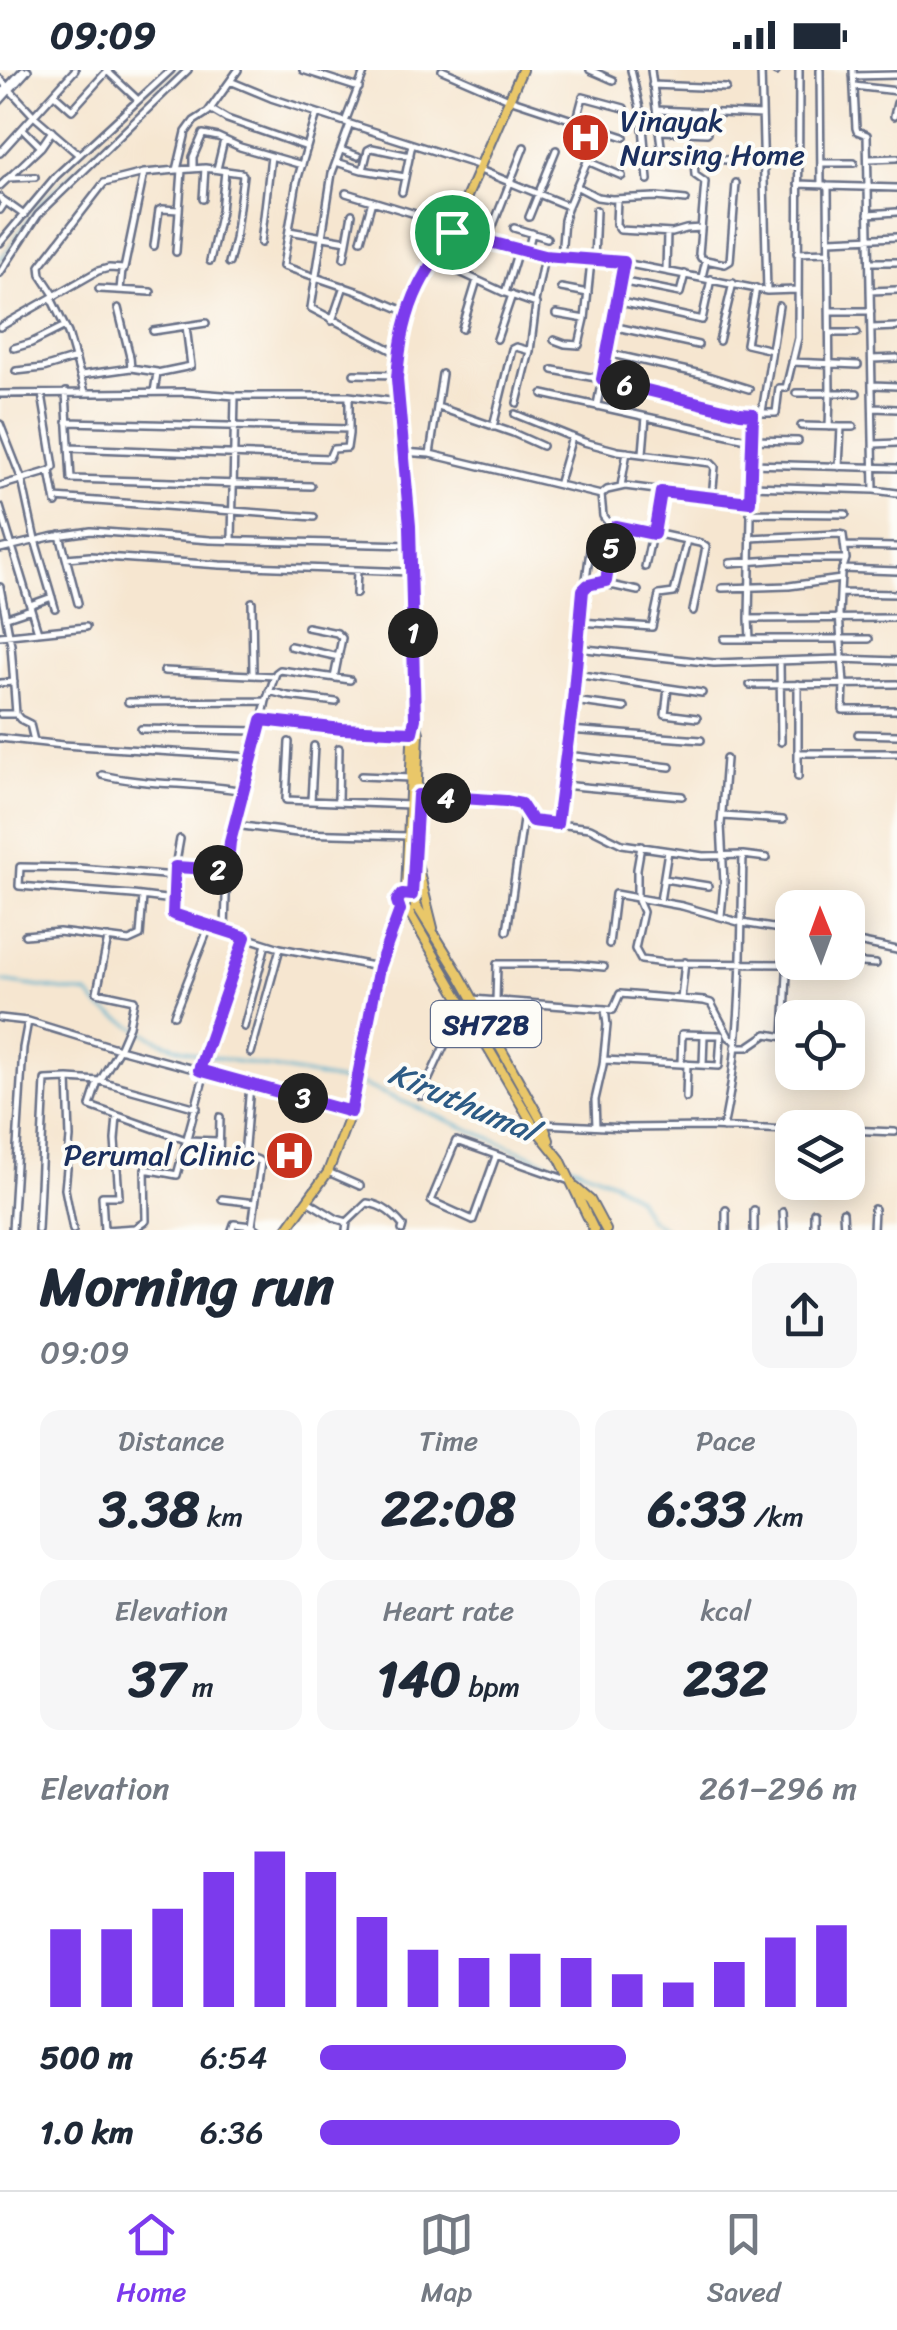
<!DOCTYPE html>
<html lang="en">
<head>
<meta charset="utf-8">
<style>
	body { margin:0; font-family:Sriracha,sans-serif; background:#f6f6f7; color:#1f2937; height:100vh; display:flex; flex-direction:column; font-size:38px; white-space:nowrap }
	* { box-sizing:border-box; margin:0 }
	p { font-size:32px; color:#747a83 }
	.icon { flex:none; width:55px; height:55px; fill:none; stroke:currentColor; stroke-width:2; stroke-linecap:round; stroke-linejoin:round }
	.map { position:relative; height:1160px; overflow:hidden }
	.details { display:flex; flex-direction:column; background:#fff; flex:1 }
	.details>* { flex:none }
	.needle { width:65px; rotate:359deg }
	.tools { position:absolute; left:775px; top:820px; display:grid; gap:20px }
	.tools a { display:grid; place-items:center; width:90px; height:90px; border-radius:20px; background:#fff; box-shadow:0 5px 25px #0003; font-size:50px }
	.pin { position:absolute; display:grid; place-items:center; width:85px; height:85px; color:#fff; margin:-42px; border:5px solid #fff; border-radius:50%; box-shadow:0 2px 10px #0007 }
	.km { position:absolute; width:50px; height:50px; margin:-25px; border-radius:50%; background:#222; color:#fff; font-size:28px; line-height:50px; text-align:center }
	.round { display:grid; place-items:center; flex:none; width:105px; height:105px; border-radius:20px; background:#f6f6f7 }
	.overview { display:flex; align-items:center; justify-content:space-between; height:170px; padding:0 40px }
	h1 { font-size:55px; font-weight:800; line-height:75px }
	.metrics { display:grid; grid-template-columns:repeat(3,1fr); gap:15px; height:170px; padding:10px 40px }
	.metrics div { display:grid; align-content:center; border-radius:20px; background:#f6f6f7; text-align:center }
	.metrics b { font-size:50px; font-weight:800 }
	.metrics small { font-size:28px; font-weight:400 }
	.metrics p { font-size:28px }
	.chart { height:280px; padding:20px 40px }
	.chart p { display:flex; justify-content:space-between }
	.chart svg { width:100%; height:180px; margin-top:10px; stroke:#7c3aed; stroke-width:6 }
	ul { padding:0 40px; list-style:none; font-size:32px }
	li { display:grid; grid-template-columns:160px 120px 1fr; align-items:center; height:75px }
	li i { height:25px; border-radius:12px; background:#7c3aed }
	.status { display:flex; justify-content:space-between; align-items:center; height:70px; padding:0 50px; background:#fff; direction:ltr }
	.status svg { height:28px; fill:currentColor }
	.menu { display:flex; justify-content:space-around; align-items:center; height:140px; border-top:2px solid #e0e1e3; background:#fff; font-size:28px; color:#747a83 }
	.menu a { display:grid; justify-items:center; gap:5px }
	.menu .on { color:#7c3aed }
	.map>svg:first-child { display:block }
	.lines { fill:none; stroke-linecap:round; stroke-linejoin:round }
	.stream { stroke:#4eadcd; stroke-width:2.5 }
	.minor-casing { stroke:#686f86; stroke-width:10 }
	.major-casing { stroke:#686f86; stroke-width:12 }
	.minor { stroke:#fff; stroke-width:5 }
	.major { stroke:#e9c769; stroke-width:8 }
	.route-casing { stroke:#fff; stroke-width:20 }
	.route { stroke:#7c3aed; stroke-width:12 }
	.labels { text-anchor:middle; stroke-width:8; stroke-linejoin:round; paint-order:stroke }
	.shield { fill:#fdfcf7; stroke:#5f6c8c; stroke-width:2.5 }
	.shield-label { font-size:28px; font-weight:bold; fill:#1b2f5e }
	.poi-label { font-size:30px; fill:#1b2f5e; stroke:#fdfcf7; text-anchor:start }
	.water-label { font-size:32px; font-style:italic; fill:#2d5b85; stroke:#fdfcf7 }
</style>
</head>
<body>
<div class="status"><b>09:09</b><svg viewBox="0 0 49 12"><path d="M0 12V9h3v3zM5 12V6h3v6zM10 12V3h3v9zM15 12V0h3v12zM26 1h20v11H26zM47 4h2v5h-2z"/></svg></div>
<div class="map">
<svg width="897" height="1160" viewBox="0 0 897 1160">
	<rect width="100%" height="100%" fill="#fdfcf7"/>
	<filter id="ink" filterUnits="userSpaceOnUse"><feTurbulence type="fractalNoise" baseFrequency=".01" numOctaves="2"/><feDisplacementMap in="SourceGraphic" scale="20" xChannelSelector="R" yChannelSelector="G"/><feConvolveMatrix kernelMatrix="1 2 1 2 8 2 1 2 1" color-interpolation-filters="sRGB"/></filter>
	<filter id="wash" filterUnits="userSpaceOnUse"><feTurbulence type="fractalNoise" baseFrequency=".0048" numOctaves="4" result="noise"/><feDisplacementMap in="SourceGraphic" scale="40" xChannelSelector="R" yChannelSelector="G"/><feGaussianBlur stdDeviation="2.25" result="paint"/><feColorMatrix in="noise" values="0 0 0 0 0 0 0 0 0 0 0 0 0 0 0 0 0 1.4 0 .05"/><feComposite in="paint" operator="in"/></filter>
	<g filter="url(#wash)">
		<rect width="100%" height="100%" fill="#f6e6d0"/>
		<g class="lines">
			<path class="stream" d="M0 191 38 136 182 0
				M0 911 88 924 101 939 162 972 197 984 353 1013
				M361 1014 554 1095H572L614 1112 637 1128 648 1148 666 1160"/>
		</g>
	</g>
	<g filter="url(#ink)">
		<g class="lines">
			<defs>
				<path id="minor" d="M106 0 138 30
					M303 0 359 18
					M365 0 345 52 350 54 332 103 311 238 399 284
					M442 0 509 29 624 67
					M590 0 613 10
					M631 0 642 47 648 110
					M651 0 662 83 664 88 763 91
					M761 0 767 221
					M776 0V2
					M820 0 821 115
					M853 6 897 5
					M0 9 35 47 78 84
					M230 11 271 28 345 52
					M652 15 726 18
					M854 16 897 21
					M54 24 72 40 108 0
					M0 25 23 0
					M0 31 28 0
					M210 39 227 49 307 77
					M657 40 762 45
					M317 43 297 111 283 196 365 224 409 243
					M894 46 897 33
					M576 53 583 27 624 38
					M350 54 481 96
					M660 61 707 63
					M41 77 52 61
					M341 80 358 86
					M0 83 75 0
					M870 89 897 88
					M694 90 695 105 705 112 699 184 701 188 706 190 702 207
					M587 91 622 106
					M336 92 362 100
					M821 93H854
					M193 99V87L203 64 218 67 240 77 302 95
					M217 99 224 70
					M177 100 205 98 241 103 243 105 235 169 229 193
					M480 100 568 136 600 61
					M405 107 363 100 368 80 372 78 410 86
					M8 108 35 107
					M0 116 41 77 23 59
					M576 116 597 127 612 129 656 127 686 130
					M827 116 897 118
					M402 122 412 74
					M346 123 455 156
					M0 127 4 134 0 140
					M203 129 205 98
					M617 129 616 154 620 160 672 163 686 159 701 158
					M3 130 24 145
					M868 144 897 142
					M529 147 556 80
					M514 158 547 168
					M289 161 347 171
					M452 161 544 187 624 193 767 221 797 220
					M361 170 372 131
					M830 170 897 167
					M487 171 524 77
					M0 173 56 106 171 0
					M261 173 271 86
					M154 176 159 140 162 139 179 140
					M176 182 182 100
					M527 183 532 163
					M797 183 829 182
					M561 187 564 150 568 136
					M344 188 352 144
					M706 190 725 194 730 191 736 113
					M210 191 221 141 225 101
					M436 191 505 223 536 234 530 281 517 333
					M594 191 596 140
					M870 192H897
					M666 200 667 163
					M0 203 38 145 188 0
					M620 211 680 223 685 204
					M561 218 588 223
					M756 218 746 274 772 280 762 342
					M99 219 151 222
					M120 220 122 200
					M870 221 897 220
					M505 223 518 180
					M55 226 41 205 40 196 104 113 144 103
					M51 228 68 263 85 322
					M616 231 702 250 711 209
					M535 232 544 187
					M830 241H871
					M556 244 585 249
					M332 251 344 216
					M612 256 698 275
					M0 257 98 201 109 198 124 199 144 103 177 100 186 62 194 51 208 42 238 0
					M872 258 897 257
					M462 259 477 210
					M153 261 206 253
					M830 263H857
					M497 269 512 225
					M554 270 565 274 579 275 585 249 591 191
					M719 271 733 213
					M14 278 31 273 65 256
					M772 280 779 236
					M607 283 701 304 749 319
					M872 289 897 288
					M792 292 858 295
					M131 298 157 302
					M553 300 601 309 740 343H776L779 318H786L798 268 799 0
					M16 301 43 298 76 288
					M354 304 396 305
					M81 305 131 298 130 287 118 238
					M873 315 897 316
					M66 322 71 409 311 416
					M154 322 157 303 191 296 186 256
					M796 323H830L828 119 825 115 798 114
					M0 324 185 322 235 326H349L399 332
					M543 324 751 370 798 371
					M597 335 624 193
					M438 337 513 363 542 376
					M874 338 897 339
					M515 344 584 372 618 381 711 393 715 397 712 427
					M753 344 749 549 897 548
					M67 352 349 359
					M0 354 22 410 35 470 55 538
					M801 356 841 357 839 397
					M493 357 512 279 516 277 530 281
					M829 357 830 323H857
					M841 357H853
					M875 374 897 373
					M69 378 329 388 333 379 347 378 349 364V326
					M403 382 430 384 601 425 607 420 625 416 750 432
					M643 383 646 347
					M430 384 442 304
					M751 394 897 398
					M50 401 56 433
					M559 412 572 367
					M0 416 50 401 54 397 42 324
					M621 416 627 382
					M750 416 874 420 867 65 857 61 856 58 853 0
					M874 420 897 423
					M601 425 603 446 608 453 700 473 706 477 693 541
					M55 428 314 447
					M0 437 38 562
					M750 443 846 444
					M60 465 78 533
					M750 468 838 464 843 465 846 489 841 504 839 544 844 614 843 640H897
					M232 470 235 326
					M845 476 896 477
					M0 479 50 467 91 461 210 470 411 475
					M66 488 90 486 220 495 411 502
					M730 493 784 489H846
					M645 497 661 422
					M842 499 897 501
					M606 514 638 521
					M0 517 11 575 16 644 20 649 30 654 34 671
					M585 517 591 473
					M722 518 789 516 841 509
					M840 523 897 524
					M356 524 357 500
					M252 532 253 604
					M30 535 52 527
					M7 547 31 539
					M749 549 750 569
					M580 552 652 557 659 525 674 523 687 470
					M307 557 337 563 342 568 334 608
					M0 566 86 557
					M724 569H869
					M290 576 339 587
					M577 578 714 593 841 589 897 591
					M780 592 781 672
					M164 601 275 606
					M575 604 702 623
					M0 613 14 612
					M798 614V707
					M750 615 897 614
					M668 618 665 644 697 648
					M269 621 288 626 336 632
					M573 631 625 638
					M128 632 266 631
					M0 644H16
					M262 650 266 631 276 603 280 600 350 610
					M141 659 258 661
					M569 660 701 670
					M858 664 897 665
					M0 668 63 675 252 687
					M289 672 286 730 410 735
					M798 683H897
					M566 685 670 697
					M102 705C148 716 196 712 243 721
					M361 706 411 708
					M562 715 682 726
					M418 725 505 731 521 735 533 751 590 758 622 774 703 786 743 785 767 788
					M311 731 314 676
					M338 732 339 678
					M723 746 783 750
					M557 753 573 631 583 519 588 515 606 511 615 456
					M408 766 297 763 235 755 262 650 343 659 413 662
					M180 769 175 797 173 844 245 867
					M641 776 637 799V828L643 842 635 879 641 890 664 893 788 894
					M175 797 227 801
					M664 809 708 816
					M173 830 133 825 19 816 20 797 79 798 175 806
					M660 831 668 781
					M721 846 724 813 721 755 726 689
					M225 860 227 794 235 755
					M507 861 524 743
					M25 865 59 862 129 871 140 866 143 827
					M848 870 897 880
					M609 874 615 824 682 836 742 853 792 861
					M848 892 876 894
					M681 929 685 892
					M496 932 497 894H571L604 897
					M605 939 613 940 620 924 704 931 711 933 729 967 735 971
					M174 945 209 857
					M0 948 27 951
					M244 957 266 874
					M735 977H748L767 964 784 967 789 861
					M251 983 280 878
					M604 990 719 996 721 965 682 964 681 994
					M703 995 704 965
					M199 1000 245 867 280 878 378 897
					M98 1011 90 1036 186 1070 218 1071
					M100 1011 197 1038
					M421 1026 452 959 472 929 605 939 607 955 603 995 595 1030 596 1056
					M686 1028 687 994
					M220 1047 219 1090C233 1088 249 1083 261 1092L252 1156
					M543 1054 626 1058 709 1057 792 1060
					M723 1058C743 969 741 875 743 785
					M848 1060 895 1062
					M496 1086 473 1150 431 1131 456 1071 570 1111
					M244 1087 250 1015
					M328 1102 360 1116
					M222 1129 255 1133
					M309 1132 337 1149 347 1152
					M726 1140V1160
					M783 1142 784 1160
					M843 1142 844 1160
					M12 1160 23 978 28 951 119 979 129 956 134 930 97 922 108 868
					M38 1160 45 1010 68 1009
					M73 1160 65 1119 70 1068 68 1009 100 1011 119 979 351 1041
					M104 1160 102 1126H119L115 1070 117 1046
					M105 1160 135 1158 146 1151 145 1099 177 1105 205 1002
					M232 1160 234 1154 252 1156 258 1160
					M346 1160 347 1152 367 1133C383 1135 393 1144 403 1156L402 1160
					M754 1160V1140
					M814 1160V1142
					M873 1160 874 1139"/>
				<path id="major" d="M417 794 433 858
					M406 823 412 673 415 649 410 456 397 309 399 284 407 248 419 216 452 161 522 0
					M416 835 459 904 543 1054 549 1070
					M415 837V829L412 825 419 663 416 653
					M404 842 398 837V828L406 823 412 825
					M409 842 535 1058 560 1089 594 1160
					M576 1118 590 1130 606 1160
					M286 1160 328 1102 351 1041 379 897 400 840"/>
			</defs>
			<use href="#minor" class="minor-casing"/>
			<use href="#major" class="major-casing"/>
			<use href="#minor" class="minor"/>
			<use href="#major" class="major"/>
		</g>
	</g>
	<g class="lines" filter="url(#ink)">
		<defs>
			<path id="route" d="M452 162 544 186 624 192 602 309 740 343 753 344 750 432 661 422 654 464 615 456 606 511 588 515 583 520 573 631 557 754 532 751 521 734 506 731 418 725 412 825 402 824 397 831 400 840 379 897 351 1042 199 1000 245 867 173 844 175 797 227 800 230 772 262 650 342 659 412 662 415 649 410 456 397 309C399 278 405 244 419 216 428 197 442 180 452 162Z"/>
		</defs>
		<use href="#route" class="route-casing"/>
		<use href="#route" class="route"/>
	</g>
	<defs>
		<symbol id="hospital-disc" viewBox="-11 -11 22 22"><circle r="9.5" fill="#c8321e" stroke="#fdfcf7"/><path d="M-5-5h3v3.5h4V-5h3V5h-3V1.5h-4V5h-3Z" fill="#fff"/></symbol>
	</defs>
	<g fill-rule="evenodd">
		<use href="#hospital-disc" x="558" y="40" width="55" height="55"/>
		<use href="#hospital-disc" x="262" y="1058" width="55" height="55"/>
	</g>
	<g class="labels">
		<rect class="shield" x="431" y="931" width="110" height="46" rx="8"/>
		<g class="shield-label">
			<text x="486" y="964">SH72B</text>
		</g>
		<g class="poi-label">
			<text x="620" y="61">Vinayak<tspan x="620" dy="34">Nursing Home</tspan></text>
			<text x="255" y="1095" text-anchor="end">Perumal Clinic</text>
		</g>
		<g class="water-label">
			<text transform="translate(463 1032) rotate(23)" y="11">Kiruthumal</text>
		</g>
	</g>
</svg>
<div class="tools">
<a><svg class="needle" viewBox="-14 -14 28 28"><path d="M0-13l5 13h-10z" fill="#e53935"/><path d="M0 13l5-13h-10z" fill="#747a83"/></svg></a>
<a><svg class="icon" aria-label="locate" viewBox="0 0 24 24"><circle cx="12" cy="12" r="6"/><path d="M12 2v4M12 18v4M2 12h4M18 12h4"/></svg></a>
<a><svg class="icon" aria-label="layers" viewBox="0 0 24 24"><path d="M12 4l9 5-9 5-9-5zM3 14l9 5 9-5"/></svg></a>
</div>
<div class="pin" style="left:452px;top:162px;background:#1e9e55"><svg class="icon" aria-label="arrive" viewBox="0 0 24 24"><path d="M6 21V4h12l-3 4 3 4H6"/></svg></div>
<b class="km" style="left:413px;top:563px">1</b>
<b class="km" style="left:218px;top:800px">2</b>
<b class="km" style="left:303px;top:1028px">3</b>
<b class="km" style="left:446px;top:728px">4</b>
<b class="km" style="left:611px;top:478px">5</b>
<b class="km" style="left:625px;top:315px">6</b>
</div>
<section class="details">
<div class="overview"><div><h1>Morning run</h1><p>09:09</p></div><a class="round"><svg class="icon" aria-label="share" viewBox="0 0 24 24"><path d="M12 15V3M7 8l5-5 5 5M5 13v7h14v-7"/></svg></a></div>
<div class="metrics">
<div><p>Distance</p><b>3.38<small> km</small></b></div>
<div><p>Time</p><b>22:08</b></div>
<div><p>Pace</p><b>6:33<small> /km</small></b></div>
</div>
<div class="metrics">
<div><p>Elevation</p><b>37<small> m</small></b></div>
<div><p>Heart rate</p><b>140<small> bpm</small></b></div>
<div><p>kcal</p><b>232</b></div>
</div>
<div class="chart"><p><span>Elevation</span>261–296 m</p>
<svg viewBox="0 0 160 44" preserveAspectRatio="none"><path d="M5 44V25M15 44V25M25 44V20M35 44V11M45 44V6M55 44V11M65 44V22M75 44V30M85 44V32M95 44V31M105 44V32M115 44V36M125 44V38M135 44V33M145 44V27M155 44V24"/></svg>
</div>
<ul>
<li><b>500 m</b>6:54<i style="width:57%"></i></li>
<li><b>1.0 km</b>6:36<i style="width:67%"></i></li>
</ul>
</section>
<nav class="menu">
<a class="on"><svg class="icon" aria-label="home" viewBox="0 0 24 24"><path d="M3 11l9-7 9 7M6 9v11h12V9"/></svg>Home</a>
<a><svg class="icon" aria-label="map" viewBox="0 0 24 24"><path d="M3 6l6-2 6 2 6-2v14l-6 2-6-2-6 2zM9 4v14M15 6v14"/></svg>Map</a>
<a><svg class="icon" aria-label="saved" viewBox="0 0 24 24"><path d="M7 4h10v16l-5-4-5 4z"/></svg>Saved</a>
</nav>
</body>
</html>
